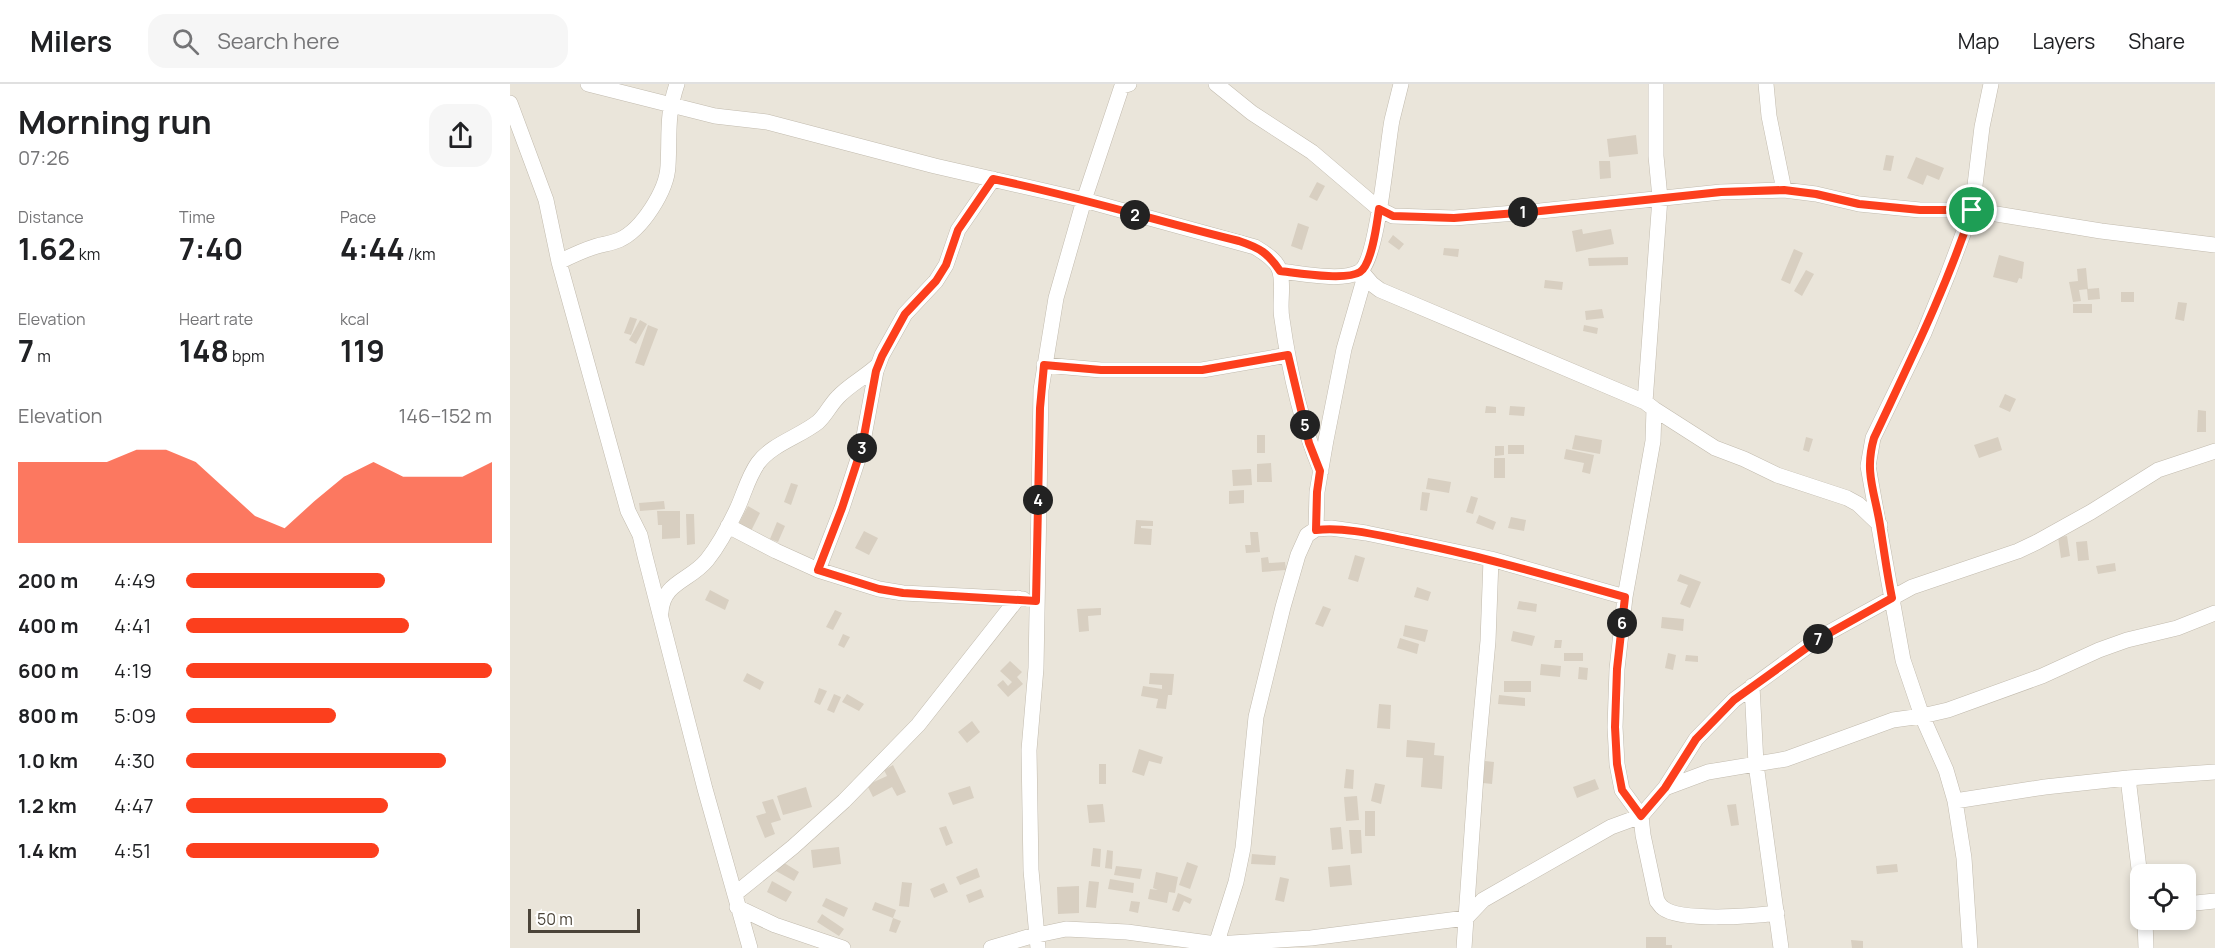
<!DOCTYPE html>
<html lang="en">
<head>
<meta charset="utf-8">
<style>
	body { margin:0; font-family:Manrope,sans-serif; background:#f6f6f6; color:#202124; height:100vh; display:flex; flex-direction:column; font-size:22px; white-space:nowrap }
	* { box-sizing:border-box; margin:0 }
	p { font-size:20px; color:#757577 }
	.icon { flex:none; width:33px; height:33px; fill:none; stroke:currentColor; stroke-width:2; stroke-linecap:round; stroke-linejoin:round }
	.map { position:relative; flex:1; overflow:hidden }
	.drawer { display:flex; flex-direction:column; background:#fff; width:510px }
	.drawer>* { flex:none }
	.tools { position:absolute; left:1620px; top:780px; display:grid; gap:12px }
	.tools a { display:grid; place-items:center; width:66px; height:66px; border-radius:12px; background:#fff; box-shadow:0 3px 9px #0003; font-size:30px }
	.scale { position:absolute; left:18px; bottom:15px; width:112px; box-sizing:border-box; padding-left:6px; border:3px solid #4b4439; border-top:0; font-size:16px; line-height:21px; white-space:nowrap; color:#4b4439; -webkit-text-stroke:4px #fff; paint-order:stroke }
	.pin { position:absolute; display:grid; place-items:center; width:51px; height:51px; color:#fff; margin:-26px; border:3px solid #fff; border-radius:50%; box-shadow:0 2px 6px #0007 }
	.km { position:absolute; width:30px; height:30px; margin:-15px; border-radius:50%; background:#222; color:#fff; font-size:16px; line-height:30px; text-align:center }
	.round { display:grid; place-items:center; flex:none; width:63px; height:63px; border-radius:18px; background:#f6f6f6 }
	.summary { display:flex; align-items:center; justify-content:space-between; height:102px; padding:0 18px }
	h1 { font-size:33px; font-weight:700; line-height:45px }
	.metrics { display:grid; grid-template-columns:repeat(3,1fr); gap:9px; height:102px; padding:6px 18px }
	.metrics div { display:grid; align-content:center }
	.metrics b { font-size:30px; font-weight:700 }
	.metrics small { font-size:16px; font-weight:400 }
	.metrics p { font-size:16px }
	.chart { height:168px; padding:12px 18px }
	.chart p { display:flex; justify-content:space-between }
	.chart svg { width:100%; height:108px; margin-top:6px; fill:#fc3f1d; opacity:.7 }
	ul { padding:0 18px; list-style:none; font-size:20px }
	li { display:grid; grid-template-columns:96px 72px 1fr; align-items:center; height:45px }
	li i { height:15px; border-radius:8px; background:#fc3f1d }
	header { display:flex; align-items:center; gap:36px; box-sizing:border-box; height:84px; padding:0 30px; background:#fff; border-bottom:2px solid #e0e0e0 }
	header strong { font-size:28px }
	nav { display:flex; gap:33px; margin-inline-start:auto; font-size:21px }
	.search { width:420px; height:54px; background:#f6f6f6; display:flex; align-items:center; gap:15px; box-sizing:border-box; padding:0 21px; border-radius:18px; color:#757577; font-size:22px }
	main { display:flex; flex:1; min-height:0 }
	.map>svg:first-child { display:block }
	.residential { fill:#eae5da; fill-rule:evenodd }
	.building { fill:#d8cfc1 }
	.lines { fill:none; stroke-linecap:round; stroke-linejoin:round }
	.minor-casing { stroke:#c2bbae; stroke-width:16 }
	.minor { stroke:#fff; stroke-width:15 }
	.route-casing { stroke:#fff; stroke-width:12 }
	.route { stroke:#fc3f1d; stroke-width:8 }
</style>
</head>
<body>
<header>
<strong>Milers</strong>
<div class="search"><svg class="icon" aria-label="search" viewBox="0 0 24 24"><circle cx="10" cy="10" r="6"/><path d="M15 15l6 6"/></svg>Search here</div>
<nav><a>Map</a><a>Layers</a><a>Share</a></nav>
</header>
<main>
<section class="drawer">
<div class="summary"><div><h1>Morning run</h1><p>07:26</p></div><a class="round"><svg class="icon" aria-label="share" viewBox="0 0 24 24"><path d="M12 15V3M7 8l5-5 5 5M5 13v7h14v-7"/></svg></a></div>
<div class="metrics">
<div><p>Distance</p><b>1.62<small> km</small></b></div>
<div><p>Time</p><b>7:40</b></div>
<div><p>Pace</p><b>4:44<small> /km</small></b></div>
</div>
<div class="metrics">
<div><p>Elevation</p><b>7<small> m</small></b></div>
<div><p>Heart rate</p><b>148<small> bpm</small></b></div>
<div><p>kcal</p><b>119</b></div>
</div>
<div class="chart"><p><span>Elevation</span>146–152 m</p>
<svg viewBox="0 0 160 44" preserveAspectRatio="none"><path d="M0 44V11L10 11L20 11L30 11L40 6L50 6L60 11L70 22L80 33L90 38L100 27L110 17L120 11L130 17L140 17L150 17L160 11V44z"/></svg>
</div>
<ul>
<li><b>200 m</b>4:49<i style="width:65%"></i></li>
<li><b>400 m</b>4:41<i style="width:73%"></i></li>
<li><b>600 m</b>4:19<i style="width:100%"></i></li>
<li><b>800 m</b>5:09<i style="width:49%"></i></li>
<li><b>1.0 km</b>4:30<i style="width:85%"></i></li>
<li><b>1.2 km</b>4:47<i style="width:66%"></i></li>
<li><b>1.4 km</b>4:51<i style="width:63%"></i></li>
</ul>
</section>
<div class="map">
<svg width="1705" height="864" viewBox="0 0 1705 864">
	<rect width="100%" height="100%" fill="#f6f3ec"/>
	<path class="residential" d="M0 0H1705V864H0ZM1630 790H1676V836H1630Z"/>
	<path class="building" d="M1126 51 1128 70 1099 73 1097 55Z
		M1376 71 1384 72 1381 87 1373 86Z
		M1406 73 1434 84 1429 96 1417 91 1413 101 1397 94Z
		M1089 77H1100L1101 94 1090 95Z
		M807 98 815 102 807 117 799 113Z
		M788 139 799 143 792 166 781 162Z
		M1072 145 1073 150 1101 145 1104 160 1066 168 1062 147Z
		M883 151 894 160 889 166 878 158Z
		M934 164 949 165 948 173 933 171Z
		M1284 165 1293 169 1280 200 1271 196Z
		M1489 171 1514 178 1512 195 1509 194 1507 199 1483 193Z
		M1118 173V181L1079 182 1078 174Z
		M1576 184 1578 205 1569 206 1571 217 1563 218 1559 198 1568 197 1567 185Z
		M1296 186 1304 190 1292 212 1284 207Z
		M1035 196 1053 198 1052 206 1034 204Z
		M1589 204 1590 215 1578 216 1577 205Z
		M1611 208H1624V218H1611Z
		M1668 218 1677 219 1674 237 1665 235Z
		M1563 220H1582V229H1563Z
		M1092 225 1094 234 1076 236 1075 227Z
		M120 233 127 235 121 251 114 249Z
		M130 236 137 240 126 260 119 256Z
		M138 241 148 245 134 282 125 279Z
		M1074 241 1088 244 1087 250 1073 247Z
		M1495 310 1506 315 1500 328 1489 323Z
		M976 322 986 323V329H975Z
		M1000 322 1015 323 1014 332 999 331Z
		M1688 326 1696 327V348H1687Z
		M747 351H755V369H747Z
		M1065 351 1092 356 1090 370 1062 365Z
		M1296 353 1303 355 1299 368 1293 366Z
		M1488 353 1492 366 1469 374 1464 361Z
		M998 361H1014V370H998Z
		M985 362H994V371L985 372Z
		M1056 365 1084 371 1080 390 1072 388 1074 379 1054 375Z
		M984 374H995V394H984Z
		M761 379 762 398H747V380Z
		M741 385 742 401 723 402 722 386Z
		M918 394 941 398 939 409 916 405Z
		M281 399 288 401 281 421 274 418Z
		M734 406V419L719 420V407Z
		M912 408 920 409 917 427 910 426Z
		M961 412 968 414 963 430 956 428Z
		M154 417 155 425 130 427 129 419Z
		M238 422 250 429 240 449 227 443Z
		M147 427H170V454L152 455V441H148Z
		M176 430H184L185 460 177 461Z
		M969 431 986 438 983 446 966 439Z
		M1001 433 1016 436 1014 447 998 444Z
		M626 436 643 437V442H631V444L642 445 641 461 624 460Z
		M267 438 275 442 268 458 260 455Z
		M354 447 368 454 359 471 345 464Z
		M740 448H748L750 468 736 469 735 461H741Z
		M1557 452 1560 472 1551 474 1548 453Z
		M1577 457 1579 476 1568 477 1566 458Z
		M845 471 855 474 848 498 838 495Z
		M758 473 759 479 775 478 776 486 752 488 751 474Z
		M1605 479 1606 487 1588 490 1586 482Z
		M1170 490 1191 498 1180 524 1170 520 1178 501 1167 497Z
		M907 503 921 508 918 517 904 513Z
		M200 506 219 516 215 526 195 516Z
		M1009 517 1027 520 1026 528 1007 525Z
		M813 522 821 525 813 543 805 540Z
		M591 524V531L578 532 579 547 569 548 567 525Z
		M325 526 332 529 323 546 316 543Z
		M1152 533 1174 535 1173 547 1151 544Z
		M895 541 918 546 915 558 893 552Z
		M1003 547 1025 552 1022 562 1001 557Z
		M333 550 340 553 334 564 328 561Z
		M890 554 909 560 907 570 887 564Z
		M1045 556H1052L1051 564H1044Z
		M1054 569H1073V577H1054Z
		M1158 569 1166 571 1163 586 1155 584Z
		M1176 571 1188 572V578L1175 577Z
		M500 577 512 588 507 593 513 600 498 613 487 601 493 596 498 602 502 598 490 587Z
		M1031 580 1051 582 1050 593 1030 591Z
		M1069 583 1078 584 1077 596 1068 595Z
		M237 589 254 598 250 606 233 597Z
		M640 589 664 590 662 611H658L656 625 646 624 648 615 631 612 633 602 652 605V601L639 600Z
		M994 597H1021V608H994Z
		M309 604 317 607 310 621 304 618Z
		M324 610 331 613 324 629 317 626Z
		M337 610 354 620 349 627 332 618Z
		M989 611 1015 614V622L988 620Z
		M869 620 881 621 880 645 867 644Z
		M462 637 470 648 457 659 448 648Z
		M897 656 925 659 924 671 934 672 932 705 911 703 913 674 896 673Z
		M629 665 653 673 651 680 639 677 634 692 622 688Z
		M975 677 984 678 982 700 973 699Z
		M589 680H596V700H589Z
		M383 681 396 708 387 712 382 703 363 713 357 701 377 692 374 686Z
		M836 685 844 686 843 705 834 704Z
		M1085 695 1089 705 1067 714 1063 703Z
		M865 699 875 701 871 720 861 717Z
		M460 702 464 714 443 721 438 709Z
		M296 703 302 723 273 731 267 712Z
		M847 712 849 736 836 737 834 713Z
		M263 715 271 736 261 739 265 750 255 754 246 732 256 729 252 718Z
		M593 720 595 738 579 739 577 721Z
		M1226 720 1229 741 1221 742 1217 721Z
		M855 727H865V752H855Z
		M436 742 443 759 436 762 429 744Z
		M831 743 833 765 822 766 820 744Z
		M839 746H851L852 769 841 770Z
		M329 763 331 780 303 784 301 766Z
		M583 764 591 765 590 783 581 782Z
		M597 766 603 767 602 785 595 784Z
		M742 770 766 772 765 781 741 780Z
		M271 777 289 788 284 797 266 787Z
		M677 778 688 782 680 805 669 801Z
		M1387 780 1388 788 1367 790 1366 782Z
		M840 781 842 801 820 803 818 783Z
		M606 782 632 785 630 795 604 791Z
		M467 784 470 793 450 801 446 793Z
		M646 788 668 793 665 809 659 808 657 819 638 815 640 805 648 806 643 804Z
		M770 793 779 795 774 818 765 816Z
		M600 795 624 799 623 809 598 805Z
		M262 797 282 808 276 818 257 808Z
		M579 797 589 798 586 824 576 823Z
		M392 798 402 799 399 823 389 822Z
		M434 799 438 808 424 814 420 805Z
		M569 802V829L548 830 547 803Z
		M471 805 474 813 459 819 456 811Z
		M668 809 682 815 680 820 674 817 669 828 662 826Z
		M316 814 338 824 334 833 312 822Z
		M621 817 630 818 628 829 619 827Z
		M365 818 386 826 383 834 362 826Z
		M312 830 334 845 329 852 307 838Z
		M383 834 391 837 386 849 379 847Z
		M1136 853H1156V861H1162V864H1136Z
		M1341 856 1353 857V864H1342Z"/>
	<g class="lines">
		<defs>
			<path id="minor" d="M78 0 205 32 257 38 425 82 574 116 745 163C755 169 768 177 770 188 774 203 769 220 772 235 779 285 791 339 811 387
				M706 0 742 29 802 68 869 125 883 132 944 134 1030 127 1211 108 1274 106 1306 110 1349 120 1410 126H1462L1591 147 1705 161
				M1256 0 1259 32 1274 106
				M0 19 36 116 49 178 118 427 130 451 135 472 195 705 240 864
				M49 178C61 172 74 166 87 162 94 160 102 159 109 156 132 146 157 106 158 82 160 49 156 33 167 0
				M770 187C790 189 831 198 849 188 868 178 877 61 882 36 885 24 888 12 891 0
				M851 187 862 200 870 206 1135 318 1144 325 1143 357 1115 513 1107 585 1105 643 1107 680 1112 706 1131 732 1133 751 1147 817C1149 819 1150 822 1153 824 1171 838 1244 832 1267 829
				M534 281 591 286H692L778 271
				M1135 318 1150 114 1146 72V0
				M1144 325 1205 364 1234 375 1267 391 1337 414 1348 420 1370 441
				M218 442 266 467 308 486 369 505 393 509 513 515
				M806 445 807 408 816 356 834 265 855 192
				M308 486 332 424 352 363 366 287 372 271 395 230 426 197 436 181 448 146 483 95
				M151 528C153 498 180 497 197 476 209 461 219 442 227 425 234 410 238 393 248 379 262 360 289 353 308 338 316 331 320 321 328 313 339 301 355 293 367 282
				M1242 602 1246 680 1271 864
				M1618 694 1630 793
				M1155 704 1198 688 1276 675 1383 636 1412 632 1438 626 1532 592 1589 566 1617 556 1667 544 1705 529
				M1445 717 1535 703 1618 694 1705 688
				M225 810 283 763 334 717 408 641 508 514
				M1676 820 1705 817
				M227 823 265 841 333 864
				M1635 836 1636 864
				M481 864 518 853 556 845 617 848 706 860 801 854 956 834 967 677 978 557 981 475
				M528 864 521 786 519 666 526 584 531 306 546 214 574 116 612 2 619 0
				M705 864 726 798 733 764 746 633 773 523 788 471 797 451 806 445 821 444 856 449 981 475 1115 513
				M954 864 956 834 973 816 1101 743 1131 732 1155 704 1186 655 1224 616 1309 554 1402 503 1508 467 1527 458 1581 428 1648 386 1705 367
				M1460 864 1454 774 1445 717 1436 686 1412 632 1393 576 1358 382 1363 354 1414 249 1438 190 1462 126 1472 43 1481 0"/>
		</defs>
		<use href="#minor" class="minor-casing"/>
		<use href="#minor" class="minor"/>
	</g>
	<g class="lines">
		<defs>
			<path id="route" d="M483 95C566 112 647 137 729 157 750 164 758 169 770 187 788 189 836 197 850 188 862 180 867 139 869 125L883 132 944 134 1030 127 1211 108 1274 106 1306 110 1349 120 1410 126H1462C1436 205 1399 279 1364 354 1354 388 1365 409 1370 441 1374 466 1377 490 1382 514L1309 555 1224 616 1186 655 1155 704 1131 732 1112 706 1107 680 1105 643 1107 585 1115 513C1043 493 971 472 897 457 867 451 837 443 806 446L807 408 810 387 799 359 778 271 692 286H591L534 281 530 324 526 517 393 509 369 505 308 486 332 424 352 363 366 287 372 272 395 230 426 197 436 181 448 146Z"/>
		</defs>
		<use href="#route" class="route-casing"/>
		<use href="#route" class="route"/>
	</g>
</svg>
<div class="tools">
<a><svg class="icon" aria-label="locate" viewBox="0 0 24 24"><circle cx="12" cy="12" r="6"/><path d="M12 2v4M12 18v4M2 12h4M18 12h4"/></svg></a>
</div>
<div class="scale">50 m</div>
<div class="pin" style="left:1462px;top:126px;background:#1e9e55"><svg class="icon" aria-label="arrive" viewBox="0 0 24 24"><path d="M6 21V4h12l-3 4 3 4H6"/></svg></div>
<b class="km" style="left:1013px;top:128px">1</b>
<b class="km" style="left:625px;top:131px">2</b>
<b class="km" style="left:352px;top:364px">3</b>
<b class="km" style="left:528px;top:416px">4</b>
<b class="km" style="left:795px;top:341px">5</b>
<b class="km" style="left:1112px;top:539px">6</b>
<b class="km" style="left:1308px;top:555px">7</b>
</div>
</main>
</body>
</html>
